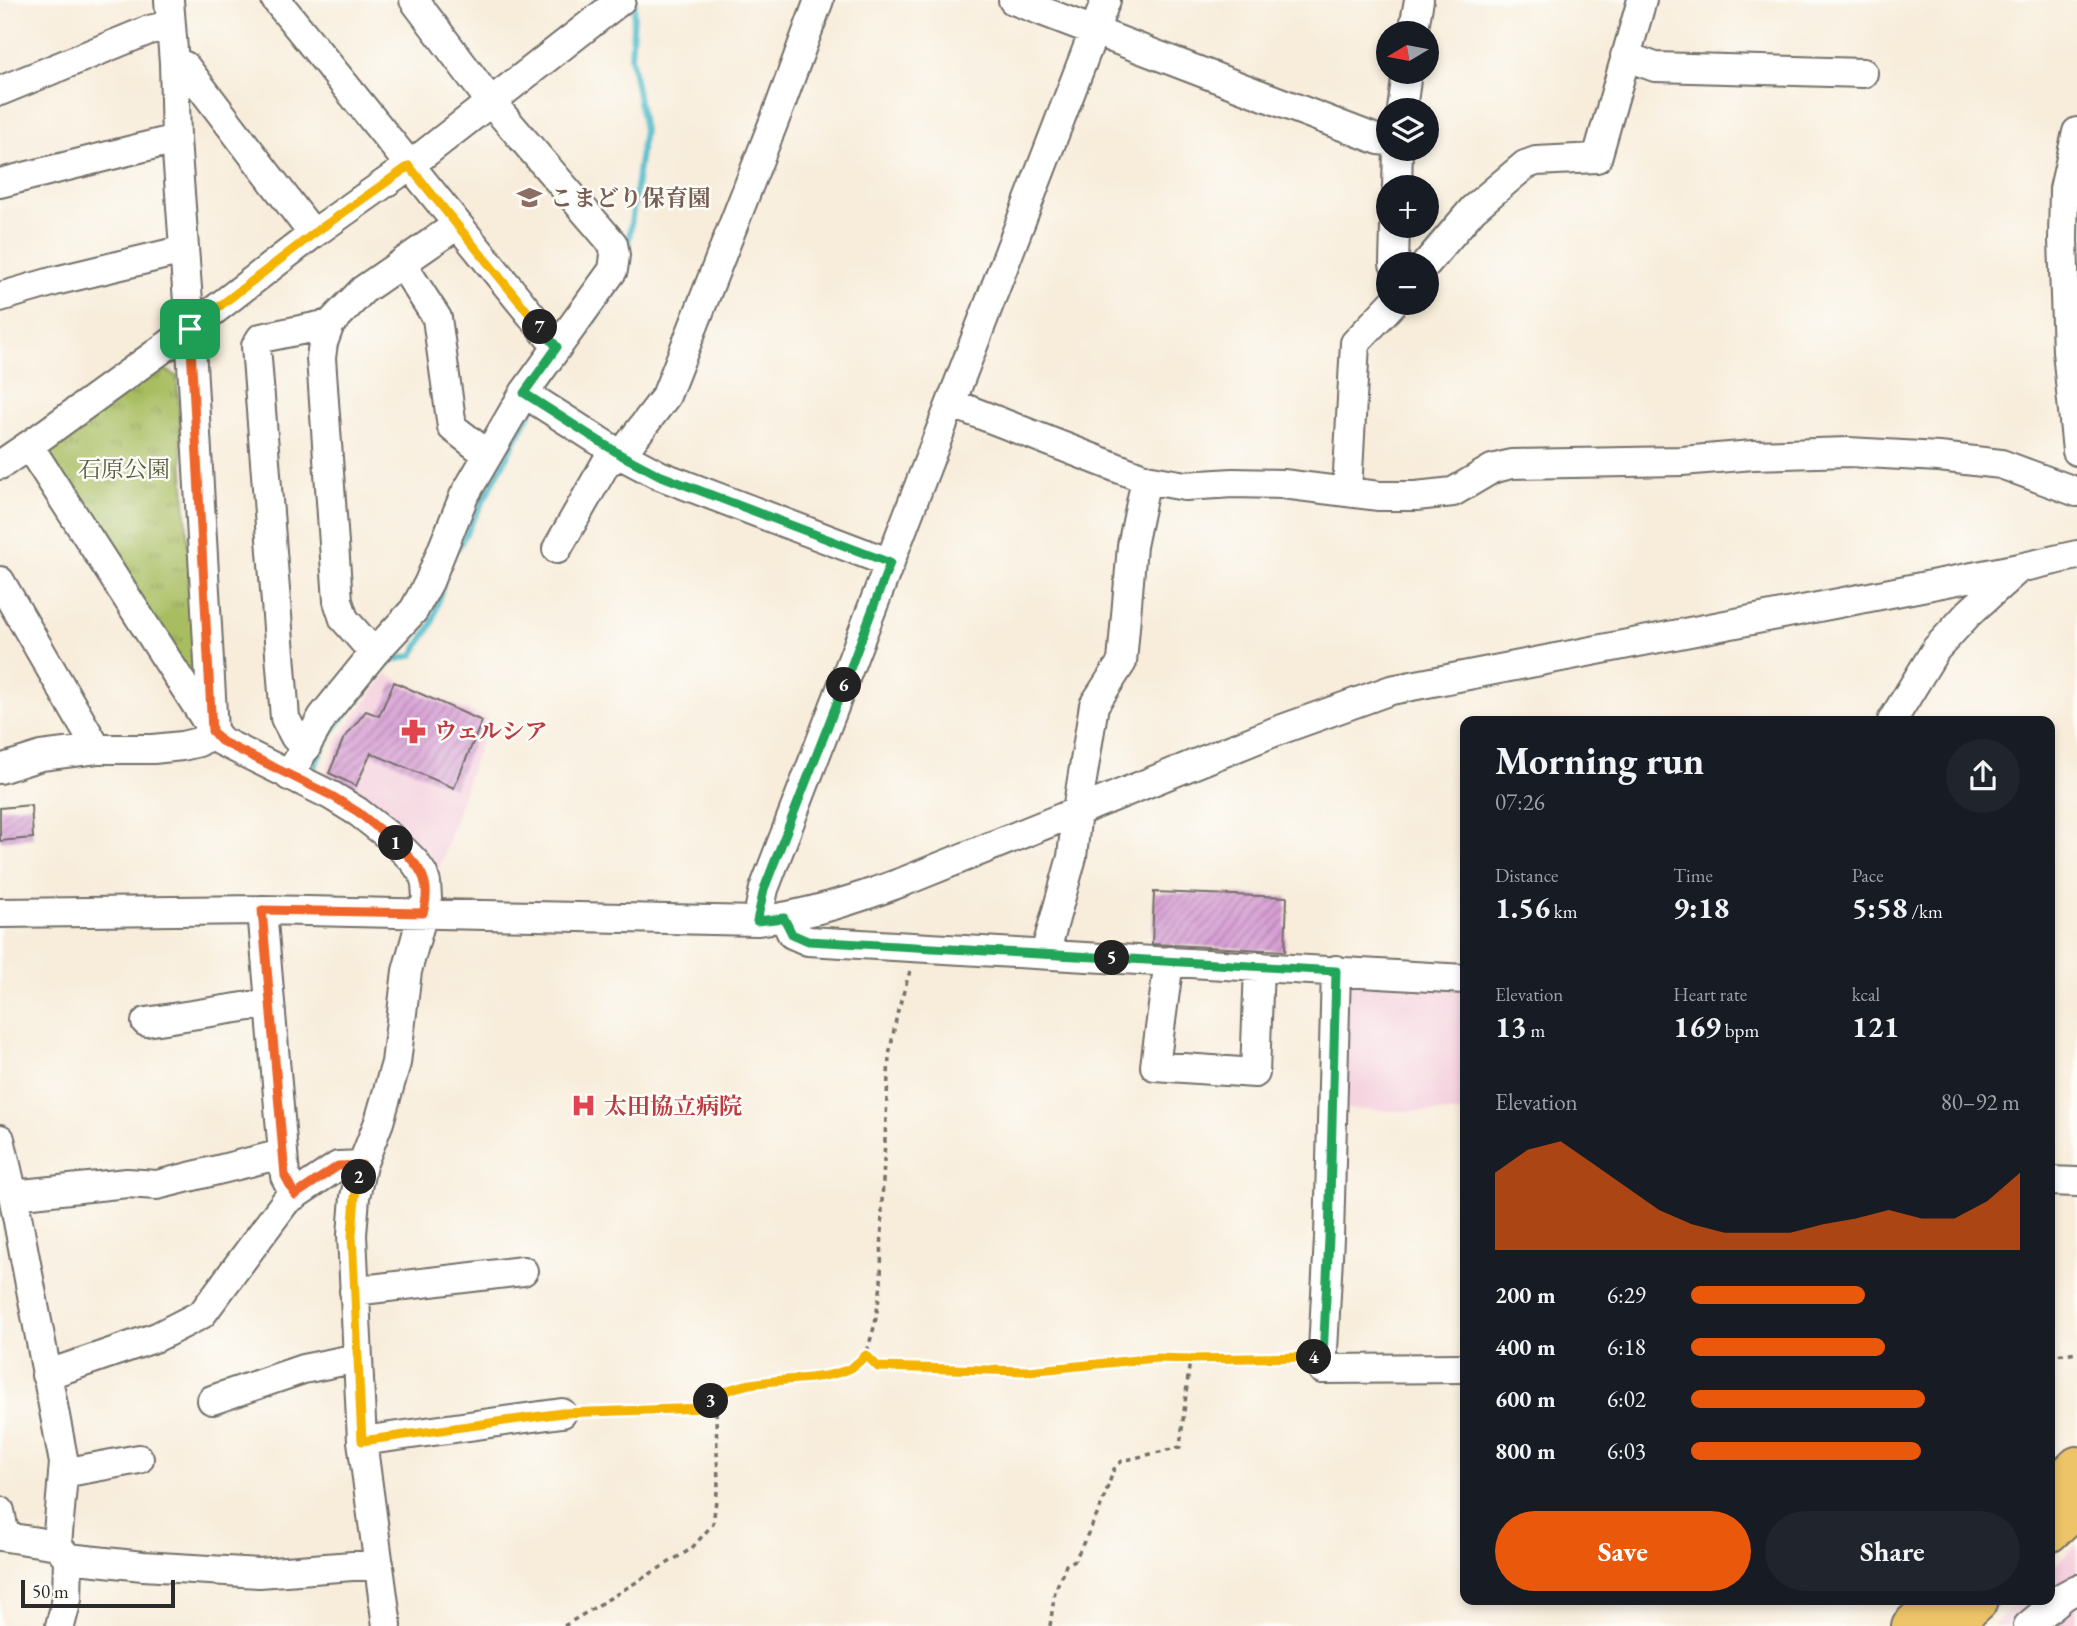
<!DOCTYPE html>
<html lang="en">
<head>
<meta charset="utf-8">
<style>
	body { margin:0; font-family:"EB Garamond","Noto Serif JP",serif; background:#20242c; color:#f1f3f6; height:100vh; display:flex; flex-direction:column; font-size:26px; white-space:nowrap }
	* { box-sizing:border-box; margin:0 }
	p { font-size:23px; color:#9ea1a6 }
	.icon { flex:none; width:38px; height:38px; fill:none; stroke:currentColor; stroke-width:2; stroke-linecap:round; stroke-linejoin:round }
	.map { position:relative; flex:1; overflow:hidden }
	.panel { position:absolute; left:1460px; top:716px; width:595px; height:889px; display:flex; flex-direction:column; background:#171b24; border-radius:14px; box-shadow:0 4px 10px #0003 }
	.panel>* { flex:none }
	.needle { width:46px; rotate:260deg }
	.controls { position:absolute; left:1376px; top:21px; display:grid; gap:14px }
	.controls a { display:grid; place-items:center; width:63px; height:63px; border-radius:50%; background:#171b24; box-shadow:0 4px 10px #0003; font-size:35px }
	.scale { position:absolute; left:21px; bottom:18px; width:154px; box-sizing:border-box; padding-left:7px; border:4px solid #2b2b2b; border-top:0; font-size:19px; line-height:24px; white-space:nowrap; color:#2b2b2b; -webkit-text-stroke:5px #fdfcf7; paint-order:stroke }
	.pin { position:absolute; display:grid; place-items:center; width:60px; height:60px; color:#fff; margin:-30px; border-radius:14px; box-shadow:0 4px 10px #0006 }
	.km { position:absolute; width:35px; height:35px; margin:-18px; border-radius:50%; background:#222; color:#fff; font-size:19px; line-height:35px; text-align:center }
	.round { display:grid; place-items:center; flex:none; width:74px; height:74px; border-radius:37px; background:#20242c }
	.overview { display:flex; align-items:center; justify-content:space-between; height:119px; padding:0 35px }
	h1 { font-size:38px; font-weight:700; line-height:52px }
	.figures { display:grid; grid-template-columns:repeat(3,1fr); gap:10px; height:119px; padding:7px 35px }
	.figures div { display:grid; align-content:center }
	.figures b { font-size:30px; font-weight:700 }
	.figures small { font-size:19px; font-weight:400 }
	.figures p { font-size:19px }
	.chart { height:196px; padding:14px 35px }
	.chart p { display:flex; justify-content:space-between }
	.chart svg { width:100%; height:126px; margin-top:7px; fill:#ea580c; opacity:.7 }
	.primary-button { display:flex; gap:14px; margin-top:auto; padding:14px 35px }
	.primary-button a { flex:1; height:80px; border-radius:42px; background:#ea580c; color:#fff; font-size:28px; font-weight:700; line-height:80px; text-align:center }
	.primary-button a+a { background:#20242c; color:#f1f3f6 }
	ul { padding:0 35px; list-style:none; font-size:23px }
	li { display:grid; grid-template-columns:112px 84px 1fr; align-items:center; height:52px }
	li i { height:18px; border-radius:9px; background:#ea580c }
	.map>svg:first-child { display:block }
	.built { fill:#f4cfdd }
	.grass { fill:url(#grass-tufts); stroke:#6a7446; stroke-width:2 }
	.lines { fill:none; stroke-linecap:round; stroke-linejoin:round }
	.stream { stroke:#4fbbcb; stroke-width:6 }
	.building { fill:url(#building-hatch) }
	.minor-casing { stroke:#736f69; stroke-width:32 }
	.highway-casing { stroke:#736f69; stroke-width:42 }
	.path { stroke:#736f69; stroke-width:3.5; stroke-dasharray:5 5; stroke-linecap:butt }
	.minor { stroke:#fff; stroke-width:28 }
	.highway { stroke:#eec469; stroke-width:38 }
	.split-1-casing { stroke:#fff; stroke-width:14 }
	.split-2-casing { stroke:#fff; stroke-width:14 }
	.split-3-casing { stroke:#fff; stroke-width:14 }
	.split-4-casing { stroke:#fff; stroke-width:14 }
	.split-5-casing { stroke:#fff; stroke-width:14 }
	.split-6-casing { stroke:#fff; stroke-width:14 }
	.split-7-casing { stroke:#fff; stroke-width:14 }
	.split-8-casing { stroke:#fff; stroke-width:14 }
	.split-1 { stroke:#f0652b; stroke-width:9 }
	.split-2 { stroke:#f0652b; stroke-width:9 }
	.split-3 { stroke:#f5b400; stroke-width:9 }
	.split-4 { stroke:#f5b400; stroke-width:9 }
	.split-5 { stroke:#22a559; stroke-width:9 }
	.split-6 { stroke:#22a559; stroke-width:9 }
	.split-7 { stroke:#22a559; stroke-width:9 }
	.split-8 { stroke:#f5b400; stroke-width:9 }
	.labels { text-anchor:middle; stroke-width:5; stroke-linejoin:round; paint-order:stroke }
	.education-label { font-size:23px; font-weight:bold; fill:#785e54; stroke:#fdfcf7; text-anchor:start }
	.park-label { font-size:23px; fill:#575e3e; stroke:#fdfcf7 }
	.health-label { font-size:23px; font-weight:bold; fill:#be3a42; stroke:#fdfcf7; text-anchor:start }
</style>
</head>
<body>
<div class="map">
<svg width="2077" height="1626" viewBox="0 0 2077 1626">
	<defs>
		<pattern id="grass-tufts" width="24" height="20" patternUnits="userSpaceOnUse" patternTransform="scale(1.75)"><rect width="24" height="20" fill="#a8bd61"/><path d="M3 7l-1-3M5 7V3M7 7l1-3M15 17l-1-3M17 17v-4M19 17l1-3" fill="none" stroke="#899a50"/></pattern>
		<pattern id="building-hatch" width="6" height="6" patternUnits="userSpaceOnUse" patternTransform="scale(1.75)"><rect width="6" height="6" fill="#d79fd4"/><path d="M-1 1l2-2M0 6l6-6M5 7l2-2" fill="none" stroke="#af82ac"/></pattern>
	</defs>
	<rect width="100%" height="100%" fill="#fdfcf7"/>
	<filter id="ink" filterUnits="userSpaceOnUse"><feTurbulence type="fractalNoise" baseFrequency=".0143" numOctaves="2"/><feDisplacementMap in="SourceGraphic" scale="14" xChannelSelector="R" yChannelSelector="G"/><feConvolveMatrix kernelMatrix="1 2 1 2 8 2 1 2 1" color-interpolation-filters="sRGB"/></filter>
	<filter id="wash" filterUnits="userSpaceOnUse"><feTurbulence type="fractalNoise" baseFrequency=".00686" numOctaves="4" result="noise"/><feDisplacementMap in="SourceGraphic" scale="28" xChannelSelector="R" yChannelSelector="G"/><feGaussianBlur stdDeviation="1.57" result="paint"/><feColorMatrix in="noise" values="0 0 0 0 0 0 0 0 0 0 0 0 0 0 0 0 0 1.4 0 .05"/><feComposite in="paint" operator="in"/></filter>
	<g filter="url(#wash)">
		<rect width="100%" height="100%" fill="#f8eddb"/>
		<path class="built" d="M386 674 487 719 439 870 323 778 340 736Z
			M1343 979 1465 985V1113L1337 1109Z
			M2077 1544V1626H1993L2020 1600H2049V1571Z"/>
		<path class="grass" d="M160 367 177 376 198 699 49 459 51 446Z"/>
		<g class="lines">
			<path class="stream" d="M627 253 644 130 631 56 635 0
				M543 394 613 292
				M458 548 533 408
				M314 767 330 733 390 661 413 655 432 624 443 584"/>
		</g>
		<g id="blocks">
			<path class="building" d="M394 682 482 721 454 788 371 753 356 786 329 773 343 740 366 711 379 716Z
				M31 805 33 838 0 841V808Z
				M1154 892 1287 897 1285 951 1152 944Z"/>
		</g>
	</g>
	<g filter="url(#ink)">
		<use href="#blocks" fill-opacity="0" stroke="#736f69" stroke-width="2"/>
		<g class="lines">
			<defs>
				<path id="minor" d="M169 0 174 63 176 139 190 329 213 731
					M276 0 557 347
					M1013 0 1379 140 1388 141
					M1413 33 1419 0
					M1625 56 1655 67 1863 73
					M174 63 185 66 313 234
					M0 91 149 30 171 25
					M1402 110 1407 72
					M2077 132 2064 189 2063 240 2067 351 2077 451
					M0 183 176 139
					M1397 187 1398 149
					M402 264 437 318 452 427 488 455
					M1394 264 1395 226
					M1426 264 1473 209 1525 165 1536 161 1597 158 1642 0
					M0 297 55 281 184 250
					M524 393 621 455 659 475 890 563
					M951 403 1146 479 1185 486 1233 483 1283 484 1379 496H1416L1453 492 1492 469 1511 464 1682 461 1753 455 1848 452 1939 457 2001 464 2077 492
					M29 446 213 731 221 741 332 796 358 812 390 837 414 861 423 874 426 883 427 898 407 971 396 1063 379 1122 362 1165 355 1197 352 1235 362 1441 387 1626
					M0 465 38 439 190 329 313 234 409 166 621 0
					M1347 491 1355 343 1393 303
					M557 549 606 463 621 455 666 396 780 106 819 0
					M0 581 97 749
					M374 653 344 619 338 601 321 358 323 343 330 324 363 290 457 225
					M1892 721 1936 649 1969 613 2019 568
					M306 748 295 737 285 718 256 346 261 338 330 324
					M0 769 41 756 97 749H153L182 746 199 742 213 731
					M289 776 323 716 374 653 414 610 429 582 464 496 524 393 613 270 615 255 613 244 490 101 414 0
					M262 910 285 1176 295 1195
					M0 913 262 910 757 921C808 915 857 899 905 881L1274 732 1391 690 2019 568 2077 555
					M784 918 792 934 808 941 1465 979
					M757 921 764 889 1106 0
					M1045 954 1072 857 1077 811 1094 705 1122 662 1132 546 1146 479
					M1169 961 1155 1066 1255 1073 1259 966
					M1336 970 1329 1238 1322 1369 1465 1368
					M146 1022 270 1003
					M0 1139 13 1195 64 1463 57 1545
					M2049 1181 2077 1182
					M13 1195 127 1183 157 1185 282 1154
					M354 1291 523 1271
					M46 1375 157 1337 202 1314 286 1201 338 1166 362 1165
					M212 1400 303 1369 358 1358
					M362 1441 562 1413
					M63 1473 139 1459
					M0 1511 5 1537
					M0 1536 57 1545 68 1558 143 1566 259 1573 379 1564
					M60 1626 67 1599 68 1558
					M2028 1626 2064 1596 2077 1589"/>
				<path id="highway" d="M2049 1493 2077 1466
					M2049 1533 2077 1507
					M1911 1626 1939 1600
					M1951 1626 1979 1600"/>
			</defs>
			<use href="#minor" class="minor-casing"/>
			<use href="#highway" class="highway-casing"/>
			<path class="path" d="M866 1355 878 1367 1029 1371 1156 1358 1190 1359 1300 1357
				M2049 1356 2077 1352
				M584 1412 705 1408 717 1395 737 1387 812 1378 850 1369 866 1355 875 1324 881 1285 882 1202 889 1056 897 1014 910 971
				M564 1626 691 1549 713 1524 718 1484 716 1418 717 1397
				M1050 1626 1055 1591 1066 1565 1075 1560 1100 1509 1114 1469 1122 1461 1180 1447 1190 1359"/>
			<use href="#minor" class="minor"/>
			<use href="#highway" class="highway"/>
		</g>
	</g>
	<g class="lines" filter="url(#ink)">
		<defs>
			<path id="split-1" d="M190 329 212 731 221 741 332 796 358 812 396 843"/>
			<path id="split-2" d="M359 1177 362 1165 338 1166 295 1195 285 1176 262 910 423 913C433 879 419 867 396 843"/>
			<path id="split-3" d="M359 1177 355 1197 352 1235 362 1441 562 1413 705 1408 711 1401"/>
			<path id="split-4" d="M711 1401C739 1373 811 1386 849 1369 855 1366 861 1360 866 1355L878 1367 1029 1371 1156 1358 1190 1359 1314 1357"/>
			<path id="split-5" d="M1112 958 1336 971 1329 1238 1323 1357H1314"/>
			<path id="split-6" d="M844 685 764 889 757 921 784 918 792 934 808 941 1112 958"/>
			<path id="split-7" d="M540 327 557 347 524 393 621 455 659 475 890 563 844 685"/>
			<path id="split-8" d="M190 329 313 234 409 166 540 327"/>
		</defs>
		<use href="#split-1" class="split-1-casing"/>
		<use href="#split-2" class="split-2-casing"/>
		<use href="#split-3" class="split-3-casing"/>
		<use href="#split-4" class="split-4-casing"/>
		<use href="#split-5" class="split-5-casing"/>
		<use href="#split-6" class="split-6-casing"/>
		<use href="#split-7" class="split-7-casing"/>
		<use href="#split-8" class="split-8-casing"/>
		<use href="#split-1" class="split-1"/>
		<use href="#split-2" class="split-2"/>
		<use href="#split-3" class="split-3"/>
		<use href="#split-4" class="split-4"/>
		<use href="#split-5" class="split-5"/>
		<use href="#split-6" class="split-6"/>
		<use href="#split-7" class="split-7"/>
		<use href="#split-8" class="split-8"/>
	</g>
	<defs>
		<symbol id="school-bare" viewBox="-9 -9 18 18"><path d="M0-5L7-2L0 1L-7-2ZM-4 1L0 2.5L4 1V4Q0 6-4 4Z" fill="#8d6e63" stroke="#fdfcf7" stroke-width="2.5" paint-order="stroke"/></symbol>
		<symbol id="pharmacy-bare" viewBox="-9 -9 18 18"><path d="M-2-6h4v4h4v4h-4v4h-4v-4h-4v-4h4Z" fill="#e0444e" stroke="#fdfcf7" stroke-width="2.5" paint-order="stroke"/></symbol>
		<symbol id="hospital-bare" viewBox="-9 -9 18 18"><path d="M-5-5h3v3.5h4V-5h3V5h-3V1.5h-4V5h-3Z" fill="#e0444e" stroke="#fdfcf7" stroke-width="2.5" paint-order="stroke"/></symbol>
	</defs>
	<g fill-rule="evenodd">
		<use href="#school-bare" x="512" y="180" width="35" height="35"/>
		<use href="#pharmacy-bare" x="396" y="714" width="35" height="35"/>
		<use href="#hospital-bare" x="566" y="1088" width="35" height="35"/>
	</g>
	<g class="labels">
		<g class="education-label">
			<text x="550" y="206">こまどり保育園</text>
		</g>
		<g class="park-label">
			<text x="124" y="477">石原公園</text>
		</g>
		<g class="health-label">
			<text x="434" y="739">ウェルシア</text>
			<text x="604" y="1114">太田協立病院</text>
		</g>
	</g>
</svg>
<div class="controls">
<a><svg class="needle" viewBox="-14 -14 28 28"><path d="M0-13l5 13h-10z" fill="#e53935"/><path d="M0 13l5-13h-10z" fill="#9ea1a6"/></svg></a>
<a><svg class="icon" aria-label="layers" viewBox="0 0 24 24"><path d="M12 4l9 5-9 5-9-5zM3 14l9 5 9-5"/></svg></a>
<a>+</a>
<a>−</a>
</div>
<div class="scale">50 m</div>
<div class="pin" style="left:190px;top:329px;background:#1e9e55"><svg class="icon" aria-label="arrive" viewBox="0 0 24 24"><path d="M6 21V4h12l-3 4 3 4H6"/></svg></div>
<b class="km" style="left:396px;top:843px">1</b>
<b class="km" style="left:359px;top:1177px">2</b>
<b class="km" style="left:711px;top:1401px">3</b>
<b class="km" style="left:1314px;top:1357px">4</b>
<b class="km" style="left:1112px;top:958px">5</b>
<b class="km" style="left:844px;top:685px">6</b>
<b class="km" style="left:540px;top:327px">7</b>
<section class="panel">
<div class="overview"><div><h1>Morning run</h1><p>07:26</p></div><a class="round"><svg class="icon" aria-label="share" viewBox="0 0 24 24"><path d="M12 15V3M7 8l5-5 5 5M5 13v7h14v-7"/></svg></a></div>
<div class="figures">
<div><p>Distance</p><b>1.56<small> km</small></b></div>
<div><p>Time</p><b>9:18</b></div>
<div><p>Pace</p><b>5:58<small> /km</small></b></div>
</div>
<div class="figures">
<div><p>Elevation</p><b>13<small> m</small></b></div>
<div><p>Heart rate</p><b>169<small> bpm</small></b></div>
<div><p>kcal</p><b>121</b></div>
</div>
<div class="chart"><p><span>Elevation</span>80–92 m</p>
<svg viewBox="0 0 160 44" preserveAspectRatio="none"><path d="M0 44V17L10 9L20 6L30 14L40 22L50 30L60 35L70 38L80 38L90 38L100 35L110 33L120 30L130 33L140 33L150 27L160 17V44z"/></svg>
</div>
<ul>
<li><b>200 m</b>6:29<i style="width:53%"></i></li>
<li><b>400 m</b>6:18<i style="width:59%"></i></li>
<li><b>600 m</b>6:02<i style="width:71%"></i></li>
<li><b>800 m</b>6:03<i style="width:70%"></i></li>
</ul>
<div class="primary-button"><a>Save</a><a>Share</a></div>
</section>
</div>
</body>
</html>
